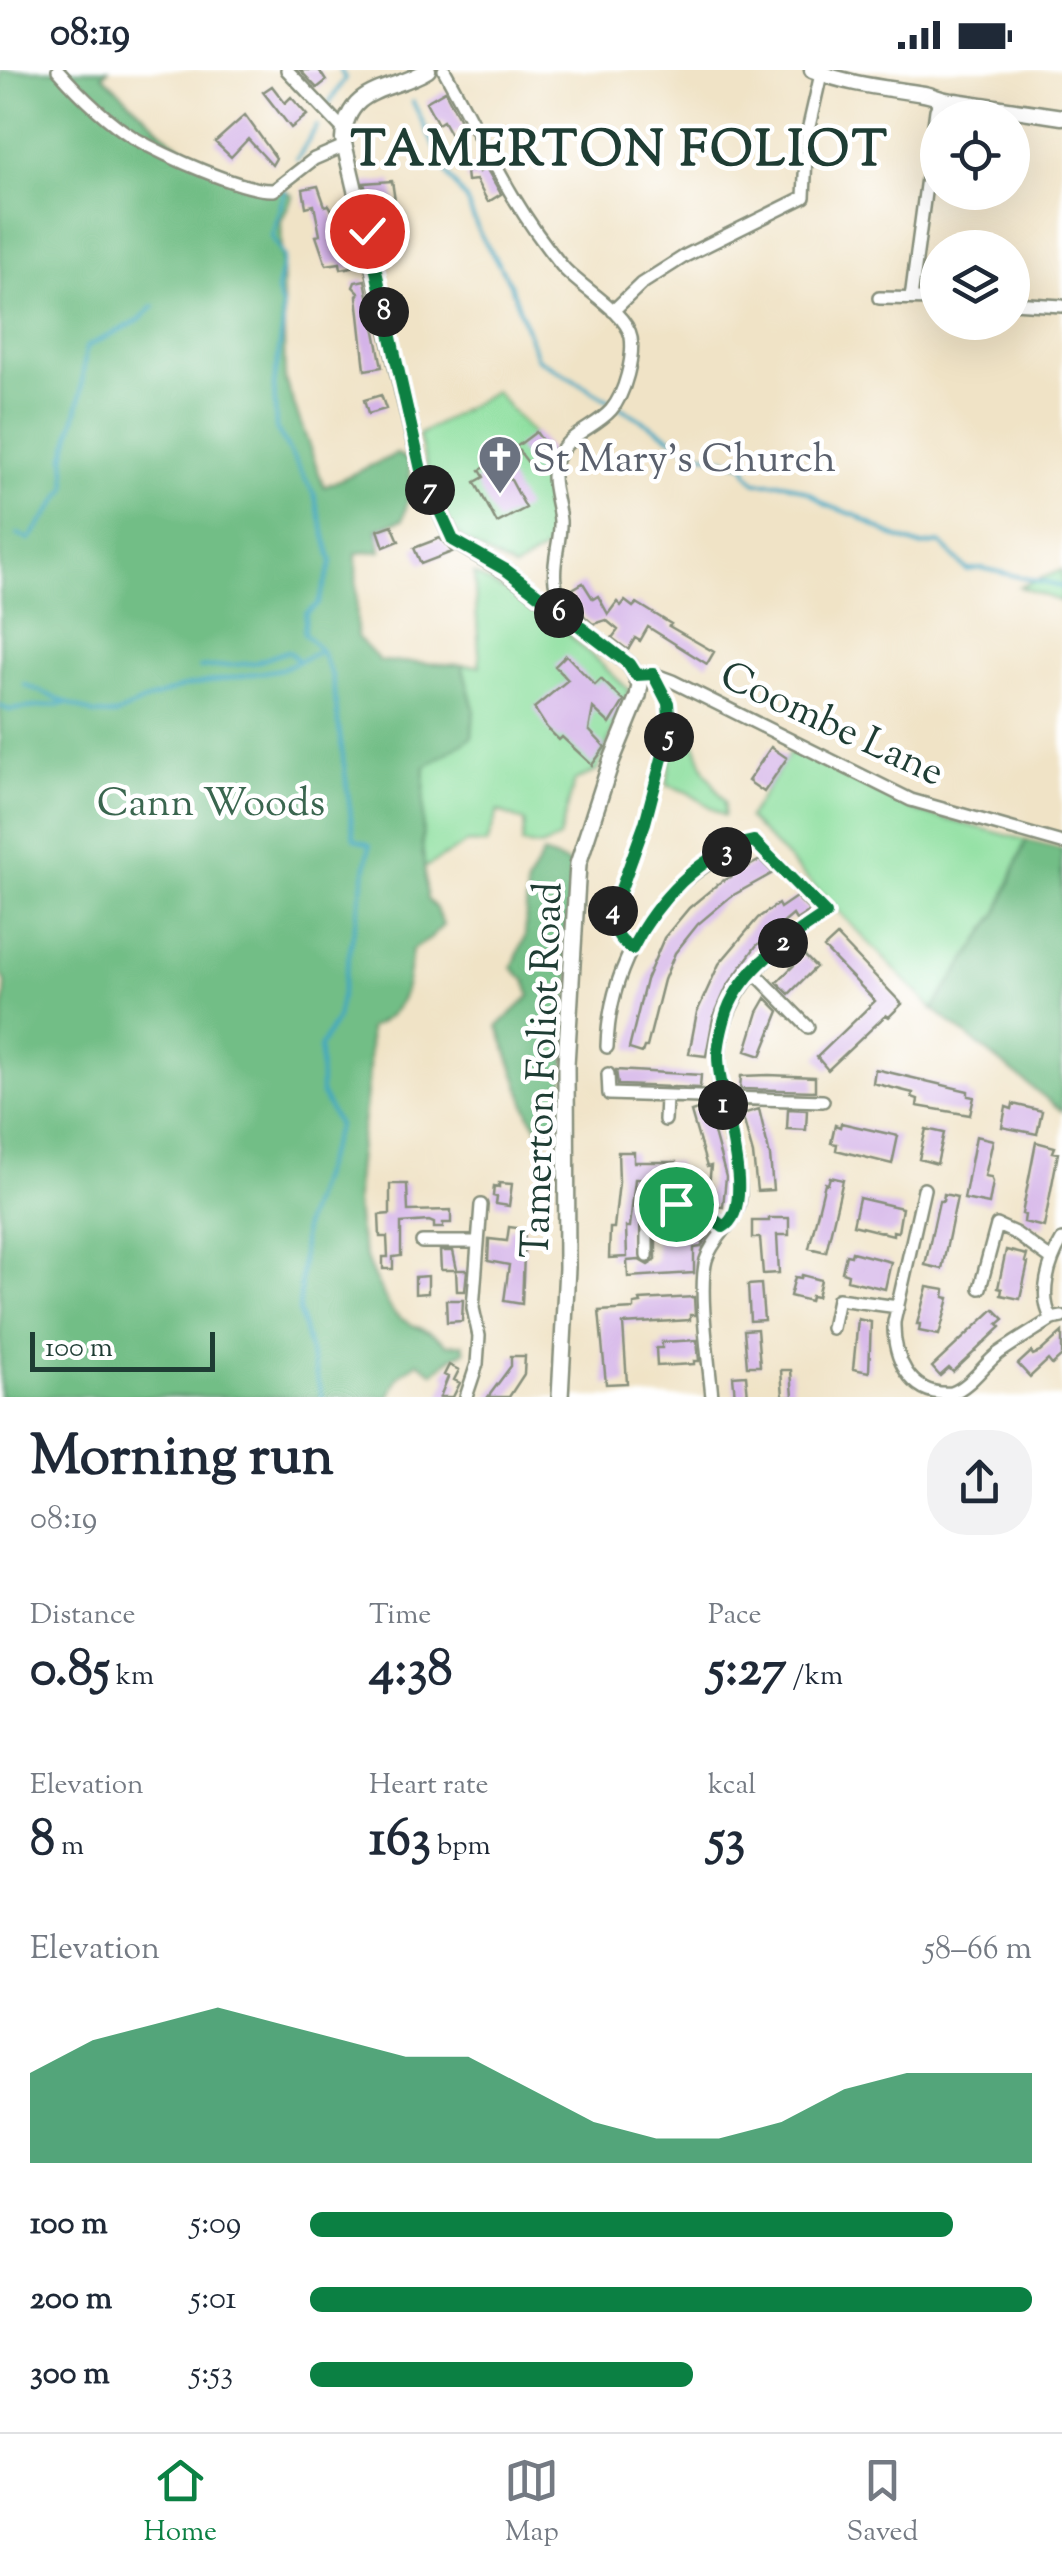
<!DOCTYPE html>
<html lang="en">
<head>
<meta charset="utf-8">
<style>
	body { margin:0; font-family:"Sorts Mill Goudy",serif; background:#f2f2f3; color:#1f2937; height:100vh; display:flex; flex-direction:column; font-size:38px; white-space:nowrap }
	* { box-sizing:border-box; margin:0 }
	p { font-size:32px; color:#747a83 }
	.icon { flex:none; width:55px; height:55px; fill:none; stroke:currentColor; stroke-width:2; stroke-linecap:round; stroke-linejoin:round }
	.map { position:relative; height:1327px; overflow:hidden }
	.details { display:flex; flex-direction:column; background:#fff; flex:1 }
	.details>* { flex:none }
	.buttons { position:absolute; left:920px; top:30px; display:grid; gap:20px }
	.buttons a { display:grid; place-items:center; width:110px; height:110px; border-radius:50%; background:#fff; box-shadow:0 10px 40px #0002; font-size:50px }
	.scale { position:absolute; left:30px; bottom:25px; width:185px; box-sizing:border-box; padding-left:10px; border:5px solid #1f3d34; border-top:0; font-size:28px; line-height:35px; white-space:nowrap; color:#1f3d34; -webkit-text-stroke:8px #fff; paint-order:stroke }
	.pin { position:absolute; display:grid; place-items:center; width:85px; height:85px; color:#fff; margin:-42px; border:5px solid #fff; border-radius:50%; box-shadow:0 2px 10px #0007 }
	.km { position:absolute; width:50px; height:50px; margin:-25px; border-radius:50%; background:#222; color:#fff; font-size:28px; line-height:50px; text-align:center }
	.round { display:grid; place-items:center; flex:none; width:105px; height:105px; border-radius:40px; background:#f2f2f3 }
	.head { display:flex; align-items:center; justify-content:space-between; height:170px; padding:0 30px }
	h1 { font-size:55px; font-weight:700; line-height:75px }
	.metrics { display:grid; grid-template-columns:repeat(3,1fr); gap:15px; height:170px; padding:10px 30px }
	.metrics div { display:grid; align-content:center }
	.metrics b { font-size:50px; font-weight:700 }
	.metrics small { font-size:28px; font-weight:400 }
	.metrics p { font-size:28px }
	.chart { height:280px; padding:20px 30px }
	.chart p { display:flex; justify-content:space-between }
	.chart svg { width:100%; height:180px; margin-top:10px; fill:#0b8043; opacity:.7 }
	ul { padding:0 30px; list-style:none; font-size:32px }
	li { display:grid; grid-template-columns:160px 120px 1fr; align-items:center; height:75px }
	li i { height:25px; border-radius:12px; background:#0b8043 }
	.status { display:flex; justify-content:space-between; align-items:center; height:70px; padding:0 50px; background:#fff; direction:ltr }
	.status svg { height:28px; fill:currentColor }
	.tabs { display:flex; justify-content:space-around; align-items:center; height:140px; border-top:2px solid #e0e1e3; background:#fff; font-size:28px; color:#747a83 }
	.tabs a { display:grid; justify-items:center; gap:5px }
	.tabs .selected { color:#0b8043 }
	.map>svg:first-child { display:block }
	.green { fill:#8ddf9f; stroke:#568e6a; stroke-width:2.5 }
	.forest { fill:#72be86; stroke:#487e5d; stroke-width:2.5 }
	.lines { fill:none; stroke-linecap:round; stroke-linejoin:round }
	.stream { stroke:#41a7c1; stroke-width:4 }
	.building { fill:#d4b3e8 }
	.minor-casing { stroke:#88907d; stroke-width:16 }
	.tertiary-casing { stroke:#88907d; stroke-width:19 }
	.secondary-casing { stroke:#88907d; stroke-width:20 }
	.minor { stroke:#fff; stroke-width:11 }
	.tertiary { stroke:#fff; stroke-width:14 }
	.secondary { stroke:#fff; stroke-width:15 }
	.route-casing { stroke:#fff; stroke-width:20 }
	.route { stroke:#0b8043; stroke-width:12 }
	.labels { text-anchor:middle; stroke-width:9; stroke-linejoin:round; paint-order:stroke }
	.worship-label { font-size:40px; fill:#5b616d; stroke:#fff; text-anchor:start }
	.street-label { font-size:40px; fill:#1f3d34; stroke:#fff }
	.park-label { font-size:40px; fill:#3a664f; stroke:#fff }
	.district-label { font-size:50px; font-weight:bold; letter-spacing:2.5px; fill:#1f3d34; stroke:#fff }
</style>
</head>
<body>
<div class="status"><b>08:19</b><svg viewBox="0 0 49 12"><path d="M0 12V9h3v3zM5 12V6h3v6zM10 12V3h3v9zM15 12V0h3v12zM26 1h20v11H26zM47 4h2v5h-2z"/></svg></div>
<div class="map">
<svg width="1062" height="1327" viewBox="0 0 1062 1327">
	<rect width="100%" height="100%" fill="#fff"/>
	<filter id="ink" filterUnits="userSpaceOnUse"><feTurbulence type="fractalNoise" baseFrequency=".01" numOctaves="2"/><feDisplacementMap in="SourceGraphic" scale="20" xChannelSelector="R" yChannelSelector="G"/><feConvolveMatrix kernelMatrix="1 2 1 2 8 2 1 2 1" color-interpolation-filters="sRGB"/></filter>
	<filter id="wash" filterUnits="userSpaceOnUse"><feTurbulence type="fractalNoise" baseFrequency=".0048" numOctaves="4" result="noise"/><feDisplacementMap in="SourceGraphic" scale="40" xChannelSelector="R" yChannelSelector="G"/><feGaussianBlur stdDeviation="2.25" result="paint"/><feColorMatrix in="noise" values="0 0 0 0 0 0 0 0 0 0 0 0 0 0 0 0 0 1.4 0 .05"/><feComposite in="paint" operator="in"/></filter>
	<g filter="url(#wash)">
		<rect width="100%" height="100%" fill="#f0e3c6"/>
		<path class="green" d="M495 321 553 388C540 415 546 445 556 472L514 499C499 489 481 482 466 471 441 454 425 394 419 365Z
			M1062 500V532L1020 517Z
			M474 504 547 544 629 620 597 701 575 710 559 768 541 777 522 774 525 752 498 741 487 774 467 773 424 798 422 773 425 696 474 639 462 595 480 596Z
			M686 651 705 701 725 732 724 746 687 722 667 715 675 652Z
			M792 679 918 742 1026 770 999 841 933 939 748 748Z"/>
		<path class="forest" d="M0 0H108L102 5 170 69 246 114 273 113 293 126 281 151 285 310 324 417 397 384 409 391 411 417 403 449 377 459 381 481 356 483 357 567 380 591 462 595 474 639 472 667 425 697 422 773 427 830 435 837 443 855 430 869 412 880C407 916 406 942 369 958 369 976 370 995 368 1013 361 1087 340 1147 379 1217 384 1226 388 1237 395 1244 412 1259 432 1259 447 1275L463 1274 465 1281 452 1287 434 1303 418 1292 399 1306 389 1327H0V988L6 913 0 900Z
			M1026 770 1062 779V1041L933 939 999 841Z
			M543 784 576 796 562 1047 546 1071 530 1046 498 956 530 926 526 911 512 898 525 867 527 814Z"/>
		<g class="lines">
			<path class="stream" d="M413 32 449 107 466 130 479 162 510 213 537 288 694 381 745 395 748 404 756 413H785L810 423 826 435 855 445 895 467 921 476 940 473 967 500 982 498 1062 517
				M328 35 345 8 340 0
				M297 89 317 56
				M285 121 272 166 284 187 277 221 282 236 283 255 274 314 276 358 314 424 332 492 318 534 306 543 304 563 321 581 332 606 354 769 370 775 337 948 320 977 321 1023 338 1055 304 1154 299 1242 322 1327
				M18 464 29 470 67 418 65 386 80 329 86 277 138 251 154 236
				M200 598 254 593 288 581 299 591
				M25 615 94 644 116 645 142 632 185 616 281 599 321 581
				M0 636 9 640 64 634"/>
		</g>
		<g id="blocks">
			<path class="building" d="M300 0H319L326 11 317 18Z
				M272 16 285 33 291 27 307 45 291 58 263 22Z
				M445 21 464 58 451 65 443 51 438 54 426 32Z
				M245 45 276 88 272 95 248 69 231 87 215 72Z
				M475 96 479 102 486 98 501 124 488 132 476 110 467 111 466 101Z
				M392 111 397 144 378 146 379 152 374 153 364 113Z
				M318 116 325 136 329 135 332 140 338 168 345 166 350 184 355 183 357 196 341 199 340 193 326 195 316 166 320 165 314 135 306 137 303 119Z
				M365 210 382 297 365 300 357 226 359 223 353 217 355 212Z
				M381 325 386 339 368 344 364 330Z
				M536 362 550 381 545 395 536 403 516 377Z
				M493 393 497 401 504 397 526 438 497 453 475 412 484 407 480 400Z
				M392 455 399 471 384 477 378 460Z
				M440 468 452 482 421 494 414 478Z
				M583 513 593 529 598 526 608 544 617 532 621 536 625 531 633 537 637 533 671 554 669 556 714 582 707 594 648 557 640 571 635 568 628 580 612 568 618 560 606 550 593 554 585 547 569 521Z
				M566 585 595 615 601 609 624 631 610 654 593 638 589 660 605 677 592 695 562 667 559 670 547 658 534 638 568 610 555 596Z
				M771 677 787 688 764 722 748 711Z
				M760 790 773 803 730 827 698 854 675 883 664 910 647 977H644L642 983 629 979 646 910 664 868 689 838 719 813Z
				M796 827 810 841 796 850 793 845 756 876 727 916 713 948 706 986 689 984 697 942 719 894 758 848 778 834 780 838Z
				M837 866 902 934 889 947 886 945 828 1000 817 987 875 931 824 878Z
				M804 885 816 897 789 924 777 912Z
				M766 928 779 941 761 986 746 981 758 942Z
				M875 999 968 1021V1026L974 1027 970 1045 917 1036 918 1029 912 1027 913 1023 873 1013Z
				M616 1000 701 1005 700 1018 618 1015Z
				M769 1005 815 1007V1021L740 1019 741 1006Z
				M1013 1034 1042 1041 1037 1064 1002 1057 1006 1037 1012 1039Z
				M707 1037 726 1107 723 1137 707 1135 711 1096 707 1097 691 1042Z
				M759 1039 770 1086 773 1120 757 1121 753 1084 742 1044Z
				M788 1039 807 1040 806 1060 787 1059Z
				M841 1053 898 1066 892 1094 836 1080 837 1074 831 1073 835 1055 840 1057Z
				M926 1059 944 1063 937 1094 919 1089Z
				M976 1066 993 1070 985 1106 991 1107 993 1112 989 1134 964 1129Z
				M1036 1072 1055 1077 1053 1082 1058 1083 1044 1157 1024 1152 1025 1145 1022 1144Z
				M618 1082H634V1092H676L677 1109H635L630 1157H626L627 1187 609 1188 610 1158H614L619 1112Z
				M830 1107 843 1110 826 1182 809 1178 825 1113 828 1114Z
				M499 1113 512 1114 509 1136 496 1134 497 1127 493 1126 494 1116 499 1117Z
				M390 1114H407L408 1141 451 1140V1153H443V1158H434V1153L429 1151 401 1153V1186L393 1187V1199H383V1187H388L387 1167H380L379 1145 390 1144Z
				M944 1124 957 1127 942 1199 925 1195 939 1131H943Z
				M859 1128 902 1138 898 1162 893 1161V1165L853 1155Z
				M769 1148H789V1165H777L779 1203 763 1204 760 1168H752V1151H769Z
				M674 1155 693 1156 694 1161H710L701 1177 694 1178V1203L628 1207 627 1191 639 1190 648 1195 656 1190V1156Z
				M509 1157 525 1159 522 1234 504 1231 509 1195 488 1191 489 1169 507 1171Z
				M1006 1180 1027 1185 1025 1192 1028 1193 1020 1229 1001 1225 1002 1219 998 1218Z
				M440 1181H453L457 1200H467L465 1221H457L456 1200H441Z
				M852 1182 891 1192 885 1219 847 1210 848 1204 842 1202 846 1185 851 1186Z
				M802 1205 821 1210 817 1227 811 1226 810 1231 790 1226 795 1207 801 1208Z
				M428 1206V1223L415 1224V1207Z
				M761 1214 764 1250 750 1251 748 1215Z
				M927 1217 945 1220 944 1227 949 1228 939 1265 919 1261 920 1254H917Z
				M694 1227 695 1245H690V1250L623 1254 627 1313 606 1314 599 1241 634 1239V1234L641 1233 640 1230Z
				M446 1230H463L462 1251 447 1252Z
				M994 1239 1004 1249 998 1254 1001 1257 953 1302 949 1298 940 1306 932 1297Z
				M858 1249 871 1252 869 1302 853 1299Z
				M757 1259 760 1296H747L744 1260Z
				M1062 1262V1286L1052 1295 1048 1290 1030 1307 1018 1294 1031 1282 1033 1285 1040 1282Z
				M697 1270 699 1291H694V1294L657 1296 656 1278H662V1272Z
				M511 1286H525L524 1304 509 1327H488L511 1296Z
				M449 1295 459 1300 454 1310 460 1313 453 1327H440L448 1307 444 1305Z
				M781 1300H791L793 1327H783Z
				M746 1305 748 1327H735L733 1306Z"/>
		</g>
	</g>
	<g filter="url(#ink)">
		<use href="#blocks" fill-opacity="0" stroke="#88907d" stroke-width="2.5"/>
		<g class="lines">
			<defs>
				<path id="minor" d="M58 0C79 24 107 51 134 68 162 84 243 122 274 120L314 89 344 76
					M287 0 344 60
					M444 0C482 68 512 137 562 196 579 217 626 241 631 267 634 287 625 324 611 340 596 357 572 362 559 384 546 406 558 427 560 451 561 471 552 492 555 512 557 525 569 541 575 553
					M879 228 938 229
					M911 228 936 40 941 31
					M1012 233 1062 236
					M613 241 641 214 685 186 804 127 807 65 821 4
					M636 605 653 604 672 611 911 730 1062 773
					M632 879 617 863 613 841 645 753 670 658 668 633 653 604
					M754 902 808 957
					M607 977C609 899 651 825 719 787 730 781 741 774 755 771L826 844C750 894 704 939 723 1036 729 1065 740 1095 740 1125 739 1153 713 1165 706 1190 698 1220 709 1293 712 1327
					M608 1004 609 1024 823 1031
					M665 1050 666 1027
					M924 1119 894 1252C893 1285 908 1327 952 1323 971 1316 983 1295 999 1283 1016 1271 1035 1260 1052 1249L1062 1247
					M422 1172H478
					M647 1186V1147C666 1126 705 1140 723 1157
					M980 1218 997 1155 1015 1163 1051 1189
					M1052 1249C1038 1226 1049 1192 1062 1170
					M832 1258 838 1229 898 1237
					M466 1327 477 1294 479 1266 473 1238 481 1135"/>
				<path id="tertiary" d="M428 0C394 22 347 14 343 69L421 400 453 470 506 501 629 594 636 605
					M812 0C854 16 881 17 924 24 936 26 942 31 955 31L1062 47"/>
				<path id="secondary" d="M560 1327 567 1198 566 995 578 794 611 692 638 626 640 615 636 605"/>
			</defs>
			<use href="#minor" class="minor-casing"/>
			<use href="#tertiary" class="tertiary-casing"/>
			<use href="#secondary" class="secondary-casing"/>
			<use href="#minor" class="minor"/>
			<use href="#tertiary" class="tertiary"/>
			<use href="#secondary" class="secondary"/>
		</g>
	</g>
	<g class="lines" filter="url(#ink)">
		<defs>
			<path id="route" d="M367 161 421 400 453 470 506 500 629 594 636 605 653 604 668 633 670 658 645 753 613 841C612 859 618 869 632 879 655 833 701 781 754 771L826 844C789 868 743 898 727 941 723 954 718 973 718 987 718 1027 760 1136 723 1157L714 1149 676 1134"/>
		</defs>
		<use href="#route" class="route-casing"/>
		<use href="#route" class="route"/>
	</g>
	<defs>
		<symbol id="church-pin" viewBox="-11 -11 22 30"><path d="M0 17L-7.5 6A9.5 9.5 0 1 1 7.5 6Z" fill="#6b7280" stroke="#fff"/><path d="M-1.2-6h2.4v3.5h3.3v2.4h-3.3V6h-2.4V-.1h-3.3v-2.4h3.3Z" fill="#fff"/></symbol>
	</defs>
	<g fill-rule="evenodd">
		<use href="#church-pin" x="475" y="362" width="50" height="68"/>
	</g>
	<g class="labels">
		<g class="worship-label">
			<text x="532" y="401">St Mary's Church</text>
		</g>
		<g class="street-label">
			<text transform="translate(833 652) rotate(25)" y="14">Coombe Lane</text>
			<text transform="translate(540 1000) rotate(-88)" y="14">Tamerton Foliot Road</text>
		</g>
		<g class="park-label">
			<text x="211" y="745">Cann Woods</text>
		</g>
		<g class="district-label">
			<text x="620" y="95">TAMERTON FOLIOT</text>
		</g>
	</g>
</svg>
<div class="buttons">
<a><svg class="icon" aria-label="locate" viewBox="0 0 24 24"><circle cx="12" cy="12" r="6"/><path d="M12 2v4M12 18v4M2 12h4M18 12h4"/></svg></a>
<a><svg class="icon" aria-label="layers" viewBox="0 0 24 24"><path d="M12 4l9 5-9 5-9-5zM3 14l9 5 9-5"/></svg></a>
</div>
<div class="scale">100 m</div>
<div class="pin" style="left:676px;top:1134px;background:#1e9e55"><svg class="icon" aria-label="arrive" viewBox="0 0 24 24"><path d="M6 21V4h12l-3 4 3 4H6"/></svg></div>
<div class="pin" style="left:367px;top:161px;background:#d93025"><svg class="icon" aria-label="check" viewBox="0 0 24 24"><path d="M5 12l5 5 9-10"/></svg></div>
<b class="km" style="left:723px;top:1035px">1</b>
<b class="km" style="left:783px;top:873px">2</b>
<b class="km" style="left:727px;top:782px">3</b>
<b class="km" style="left:613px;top:841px">4</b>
<b class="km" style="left:669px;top:667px">5</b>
<b class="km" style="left:559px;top:543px">6</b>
<b class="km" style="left:430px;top:420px">7</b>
<b class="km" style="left:384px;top:242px">8</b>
</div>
<section class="details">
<div class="head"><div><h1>Morning run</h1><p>08:19</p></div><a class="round"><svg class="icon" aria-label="share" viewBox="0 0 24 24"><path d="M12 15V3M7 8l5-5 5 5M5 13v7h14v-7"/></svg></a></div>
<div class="metrics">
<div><p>Distance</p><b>0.85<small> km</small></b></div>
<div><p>Time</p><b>4:38</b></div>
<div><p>Pace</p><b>5:27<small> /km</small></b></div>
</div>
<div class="metrics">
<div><p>Elevation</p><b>8<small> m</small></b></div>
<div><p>Heart rate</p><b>163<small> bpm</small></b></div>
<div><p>kcal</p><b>53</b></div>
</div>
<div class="chart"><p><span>Elevation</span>58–66 m</p>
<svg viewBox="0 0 160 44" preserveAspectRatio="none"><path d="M0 44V22L10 14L20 10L30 6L40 10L50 14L60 18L70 18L80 26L90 34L100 38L110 38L120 34L130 26L140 22L150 22L160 22V44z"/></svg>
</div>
<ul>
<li><b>100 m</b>5:09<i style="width:89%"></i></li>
<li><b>200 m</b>5:01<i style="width:100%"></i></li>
<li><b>300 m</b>5:53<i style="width:53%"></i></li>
</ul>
</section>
<nav class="tabs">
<a class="selected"><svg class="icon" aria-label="home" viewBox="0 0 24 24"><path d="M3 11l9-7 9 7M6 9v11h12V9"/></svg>Home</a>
<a><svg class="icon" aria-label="map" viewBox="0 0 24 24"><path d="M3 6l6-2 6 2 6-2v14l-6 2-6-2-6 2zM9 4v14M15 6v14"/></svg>Map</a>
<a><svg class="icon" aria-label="saved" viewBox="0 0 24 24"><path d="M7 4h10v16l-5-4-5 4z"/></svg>Saved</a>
</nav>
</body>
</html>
